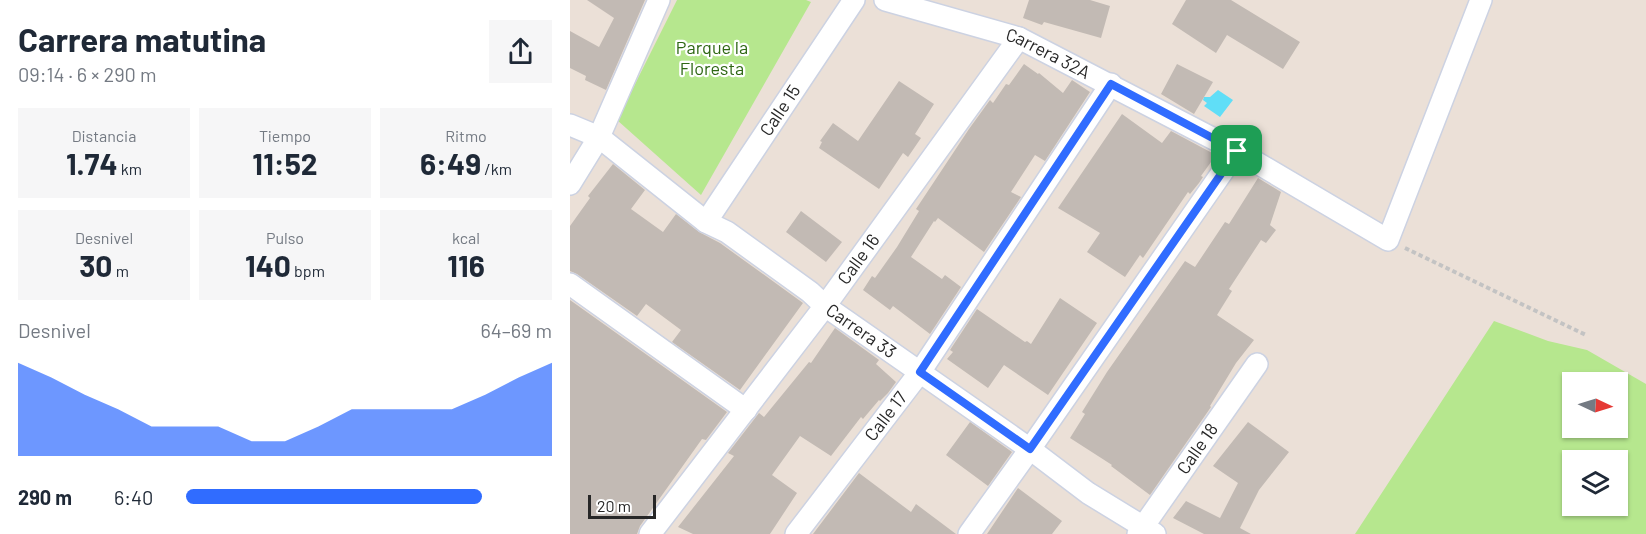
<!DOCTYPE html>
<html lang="es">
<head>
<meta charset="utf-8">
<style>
	body { margin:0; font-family:Barlow,sans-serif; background:#f6f6f7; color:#1f2937; height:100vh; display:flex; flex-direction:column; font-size:22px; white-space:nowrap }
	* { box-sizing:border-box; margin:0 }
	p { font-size:20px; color:#747a83 }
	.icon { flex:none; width:33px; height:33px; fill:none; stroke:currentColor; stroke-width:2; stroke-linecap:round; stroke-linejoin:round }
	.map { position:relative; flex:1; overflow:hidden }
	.drawer { display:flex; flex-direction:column; background:#fff; width:570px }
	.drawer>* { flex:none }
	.needle { width:39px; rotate:94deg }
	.fabs { position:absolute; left:992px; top:372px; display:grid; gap:12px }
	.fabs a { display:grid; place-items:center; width:66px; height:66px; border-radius:0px; background:#fff; box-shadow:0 2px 4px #0004; font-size:30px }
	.scale { position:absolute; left:18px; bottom:15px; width:68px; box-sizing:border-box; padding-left:6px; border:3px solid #272727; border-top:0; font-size:16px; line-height:21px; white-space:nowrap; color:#272727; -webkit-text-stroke:4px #fff; paint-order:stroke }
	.pin { position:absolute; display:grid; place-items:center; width:51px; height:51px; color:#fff; margin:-26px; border-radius:12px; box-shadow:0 3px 9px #0006 }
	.round { display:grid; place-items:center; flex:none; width:63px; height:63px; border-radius:0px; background:#f6f6f7 }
	.summary { display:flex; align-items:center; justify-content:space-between; height:102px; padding:0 18px }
	h1 { font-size:33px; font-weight:700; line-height:45px }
	.metrics { display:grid; grid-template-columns:repeat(3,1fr); gap:9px; height:102px; padding:6px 18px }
	.metrics div { display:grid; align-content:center; border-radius:0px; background:#f6f6f7; text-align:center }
	.metrics b { font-size:30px; font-weight:700 }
	.metrics small { font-size:16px; font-weight:400 }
	.metrics p { font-size:16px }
	.chart { height:168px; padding:12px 18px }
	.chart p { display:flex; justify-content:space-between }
	.chart svg { width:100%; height:108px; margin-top:6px; fill:#306cff; opacity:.7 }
	ul { padding:0 18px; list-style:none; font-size:20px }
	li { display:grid; grid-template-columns:96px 72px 1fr; align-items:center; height:45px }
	li i { height:15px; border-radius:8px; background:#306cff }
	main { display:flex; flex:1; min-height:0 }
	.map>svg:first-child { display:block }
	.green { fill:#b6e78e; fill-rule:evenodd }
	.water { fill:#60def7 }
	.building { fill:#c2bab4 }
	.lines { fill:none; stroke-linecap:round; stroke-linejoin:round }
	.street-casing { stroke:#ccd2e2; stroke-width:24 }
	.path { stroke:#c3c3c3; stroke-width:4; stroke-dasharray:4.5 3; stroke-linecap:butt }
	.street { stroke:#fff; stroke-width:21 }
	.route-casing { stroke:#fff; stroke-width:12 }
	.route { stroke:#306cff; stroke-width:8 }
	.labels { text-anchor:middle; stroke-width:4.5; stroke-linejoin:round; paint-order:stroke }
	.park-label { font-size:18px; fill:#2e6714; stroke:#fff }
	.street-label { font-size:18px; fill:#272727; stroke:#fff }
</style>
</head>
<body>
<main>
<section class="drawer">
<div class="summary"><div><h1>Carrera matutina</h1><p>09:14 · 6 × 290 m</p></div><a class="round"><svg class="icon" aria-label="share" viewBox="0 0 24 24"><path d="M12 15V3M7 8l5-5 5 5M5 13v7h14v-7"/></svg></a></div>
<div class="metrics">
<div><p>Distancia</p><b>1.74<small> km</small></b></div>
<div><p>Tiempo</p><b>11:52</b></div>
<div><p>Ritmo</p><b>6:49<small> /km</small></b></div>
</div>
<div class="metrics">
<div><p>Desnivel</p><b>30<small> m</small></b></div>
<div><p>Pulso</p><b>140<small> bpm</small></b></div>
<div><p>kcal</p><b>116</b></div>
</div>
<div class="chart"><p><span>Desnivel</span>64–69 m</p>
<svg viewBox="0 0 160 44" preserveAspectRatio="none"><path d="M0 44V6L10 12L20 19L30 25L40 32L50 32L60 32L70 38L80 38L90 32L100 25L110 25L120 25L130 25L140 19L150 12L160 6V44z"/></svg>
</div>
<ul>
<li><b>290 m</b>6:40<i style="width:81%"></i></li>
</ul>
</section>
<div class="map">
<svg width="1076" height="534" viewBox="0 0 1076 534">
	<rect width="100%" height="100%" fill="#ebe0d7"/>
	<path class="green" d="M107 0H236L241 2 131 195 47 120Z
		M924 321 978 341 1017 350 1076 384V534H785ZM1002 382H1047V428H1002ZM1002 460H1047V506H1002Z"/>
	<path class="water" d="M648 90 663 100 650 117 634 106 637 103 633 100 634 97H640Z"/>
	<path class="building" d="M17 0H75L36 90 15 80 16 76 0 68V31L29 47 44 18Z
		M459 0H520L540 6 531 38 474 22 472 25 453 18Z
		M616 0H661L730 42 713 69 657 35 646 53 602 24Z
		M454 64 468 74 469 73 493 93 502 80 520 92 475 161 465 155 441 192 451 197 414 252 368 218 365 222 364 221 341 257 372 279 375 275 391 287 360 334 323 306 320 310 293 290 302 276 305 278 327 247 349 211 346 209 399 129 420 100 423 103 436 84 439 85Z
		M607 64 643 82 624 114 591 94Z
		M329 81 364 104 345 134 351 138 338 157 333 153 309 189 249 148 252 142 250 141 263 123 288 141Z
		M552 114 592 143 601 131 646 155 631 176 633 177 629 183 620 194 618 192 573 258 570 255 555 277 517 252 530 233 488 208Z
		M43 164 75 190 61 209 93 232 106 214 129 232 150 243 233 303 170 390 102 342 111 330 76 304 67 316 7 274 0 271V226L20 198 18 196Z
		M688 178 711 192 700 225 706 230 696 243 691 240 659 289 662 291 647 315 684 340 666 363 640 406 641 407 580 495 541 466 542 465 500 438 515 414 512 412 537 372 615 261 625 267 655 222 659 224Z
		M231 211 272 242 256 262 216 232Z
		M490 298 527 323 478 395 434 365 418 388 377 359 383 352 380 350 407 309 455 342 457 341 461 344Z
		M0 300 157 412 136 440 132 439 70 526 67 534H0Z
		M265 328 309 360 306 364 326 382 318 393 310 401 309 400 293 419 291 417 261 456 230 436 202 475 227 493 200 534H123L108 527 164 456 158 453 189 413 194 417 239 362 241 363Z
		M400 422 442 452 418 486 376 455Z
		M678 422 719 452 689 490 670 528 681 534H634L603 518 616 501 650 518 668 483 643 466Z
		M289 473 341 512 346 504 386 534H243Z
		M448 488 492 521 482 534H417Z"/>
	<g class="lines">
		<defs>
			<g id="street">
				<path id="s1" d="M315 0 449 38 667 151 818 240 911 0"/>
				<path id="s2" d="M0 125 29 137 136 222 157 232 240 292 255 306 460 449 518 493 585 534"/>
				<path d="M0 184 29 137 89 0"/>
				<path id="s3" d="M136 222 284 0"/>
				<path d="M0 284 176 410"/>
				<path id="s4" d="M80 534 255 306 449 38"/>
				<path id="s5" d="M226 534 350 372 541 84"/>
				<path d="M399 534 460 449 667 151"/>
				<path id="s6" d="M568 534 687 364"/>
			</g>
		</defs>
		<use href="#street" class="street-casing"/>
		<path class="path" d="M835 248 1016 335"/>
		<use href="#street" class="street"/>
	</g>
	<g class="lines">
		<defs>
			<path id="route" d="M541 84 667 151 460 449 350 372Z"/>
		</defs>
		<use href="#route" class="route-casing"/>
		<use href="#route" class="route"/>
	</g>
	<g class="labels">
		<g class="park-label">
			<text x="142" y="54">Parque la<tspan x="142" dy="21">Floresta</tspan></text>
		</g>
		<g class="street-label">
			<text dy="6" stroke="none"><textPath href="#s1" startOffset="172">Carrera 32A</textPath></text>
			<text dy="6" stroke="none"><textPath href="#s3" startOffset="134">Calle 15</textPath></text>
			<text dy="6" stroke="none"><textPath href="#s4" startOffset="345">Calle 16</textPath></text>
			<text dy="6" stroke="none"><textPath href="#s2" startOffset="358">Carrera 33</textPath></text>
			<text dy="6" stroke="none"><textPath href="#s5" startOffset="148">Calle 17</textPath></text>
			<text dy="6" stroke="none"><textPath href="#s6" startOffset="104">Calle 18</textPath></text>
		</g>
	</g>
</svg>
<div class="fabs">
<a><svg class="needle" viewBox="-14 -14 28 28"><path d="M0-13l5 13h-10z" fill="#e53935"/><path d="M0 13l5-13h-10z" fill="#747a83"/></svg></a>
<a><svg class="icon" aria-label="layers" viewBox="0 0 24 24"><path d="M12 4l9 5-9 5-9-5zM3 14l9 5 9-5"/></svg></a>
</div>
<div class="scale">20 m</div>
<div class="pin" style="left:667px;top:151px;background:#1e9e55"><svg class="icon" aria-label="arrive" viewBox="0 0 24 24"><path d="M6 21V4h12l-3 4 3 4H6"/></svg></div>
</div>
</main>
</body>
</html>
